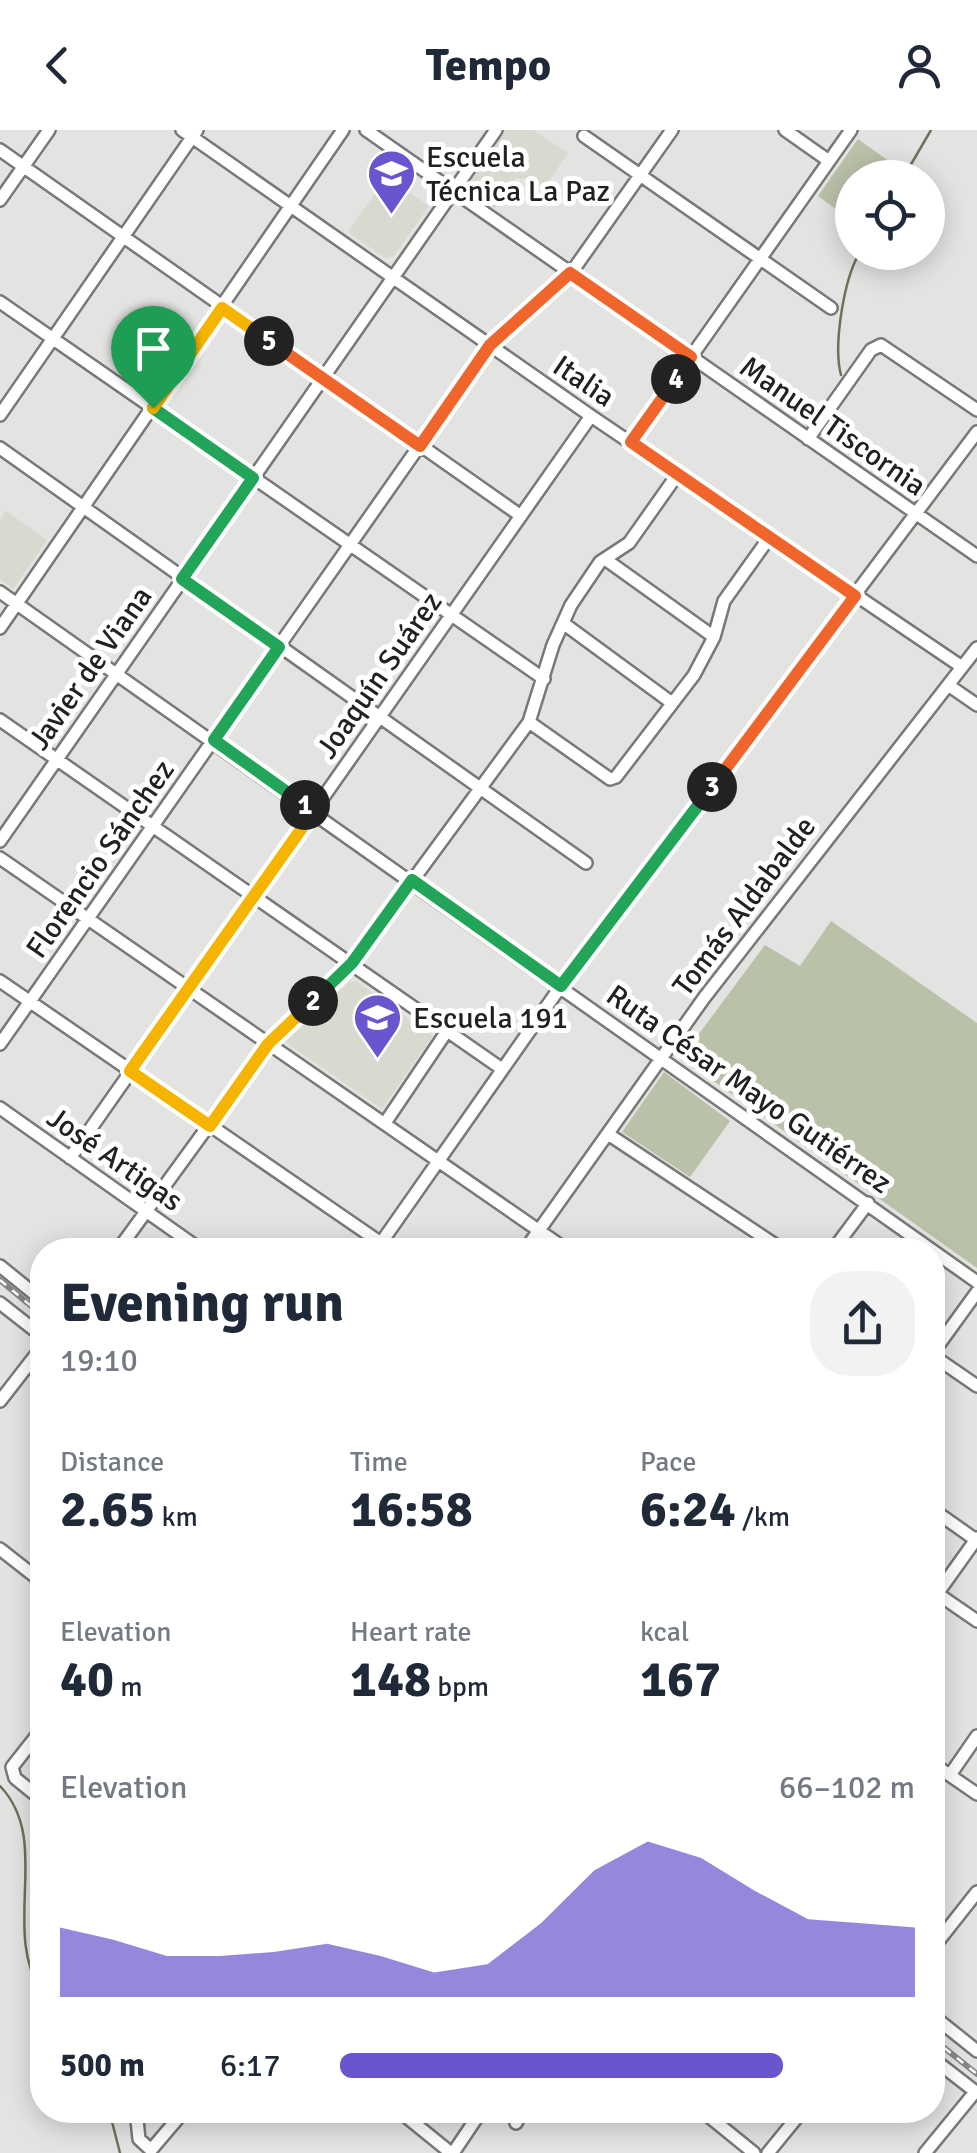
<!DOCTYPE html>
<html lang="en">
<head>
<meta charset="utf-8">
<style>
	body { margin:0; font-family:Signika,sans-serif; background:#f2f2f3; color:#1f2937; height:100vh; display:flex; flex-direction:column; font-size:38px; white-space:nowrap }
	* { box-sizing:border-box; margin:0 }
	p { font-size:32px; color:#747a83 }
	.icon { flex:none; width:55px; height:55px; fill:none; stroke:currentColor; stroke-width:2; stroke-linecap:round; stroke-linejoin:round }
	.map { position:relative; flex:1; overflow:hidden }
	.panel { position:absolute; left:30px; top:1108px; width:915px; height:885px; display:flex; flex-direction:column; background:#fff; border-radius:40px; box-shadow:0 5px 25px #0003 }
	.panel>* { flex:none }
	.controls { position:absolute; left:835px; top:30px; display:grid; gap:20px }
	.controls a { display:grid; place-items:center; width:110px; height:110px; border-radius:50%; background:#fff; box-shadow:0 5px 25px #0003; font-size:50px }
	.pin { position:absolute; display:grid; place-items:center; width:85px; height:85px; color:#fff; margin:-102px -42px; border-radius:50% 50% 50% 0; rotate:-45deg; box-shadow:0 0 10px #0007 }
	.pin .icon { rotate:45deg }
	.km { position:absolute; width:50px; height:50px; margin:-25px; border-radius:50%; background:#222; color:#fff; font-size:28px; line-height:50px; text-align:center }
	.round { display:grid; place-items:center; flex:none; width:105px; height:105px; border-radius:40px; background:#f2f2f3 }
	.headline { display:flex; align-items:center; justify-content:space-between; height:170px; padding:0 30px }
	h1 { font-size:55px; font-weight:700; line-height:75px }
	.stats { display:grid; grid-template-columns:repeat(3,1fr); gap:15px; height:170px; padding:10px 30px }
	.stats div { display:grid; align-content:center }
	.stats b { font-size:50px; font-weight:700 }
	.stats small { font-size:28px; font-weight:400 }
	.stats p { font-size:28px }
	.chart { height:280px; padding:20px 30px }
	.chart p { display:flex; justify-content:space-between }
	.chart svg { width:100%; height:180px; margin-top:10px; fill:#6a55ce; opacity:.7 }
	ul { padding:0 30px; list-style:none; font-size:32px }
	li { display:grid; grid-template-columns:160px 120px 1fr; align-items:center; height:75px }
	li i { height:25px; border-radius:12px; background:#6a55ce }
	header { display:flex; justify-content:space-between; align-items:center; height:130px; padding:0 30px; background:#fff; font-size:45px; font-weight:700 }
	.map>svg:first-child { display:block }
	.built { fill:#d7dacf }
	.green { fill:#bac1a9 }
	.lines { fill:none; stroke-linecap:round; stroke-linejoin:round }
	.stream { stroke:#6c7358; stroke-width:2.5 }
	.minor-casing { stroke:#787976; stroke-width:16 }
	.minor { stroke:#fff; stroke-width:11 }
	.rail-casing { stroke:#868785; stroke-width:6 }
	.rail { stroke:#fff; stroke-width:2.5; stroke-dasharray:8; stroke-linecap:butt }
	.split-1-casing { stroke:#fff; stroke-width:20 }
	.split-2-casing { stroke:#fff; stroke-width:20 }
	.split-3-casing { stroke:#fff; stroke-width:20 }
	.split-4-casing { stroke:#fff; stroke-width:20 }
	.split-5-casing { stroke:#fff; stroke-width:20 }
	.split-6-casing { stroke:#fff; stroke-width:20 }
	.split-1 { stroke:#22a559; stroke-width:12 }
	.split-2 { stroke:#f5b400; stroke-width:12 }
	.split-3 { stroke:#22a559; stroke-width:12 }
	.split-4 { stroke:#f0652b; stroke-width:12 }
	.split-5 { stroke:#f0652b; stroke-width:12 }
	.split-6 { stroke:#f5b400; stroke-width:12 }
	.labels { text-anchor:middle; stroke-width:10; stroke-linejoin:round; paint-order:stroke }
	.poi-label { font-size:30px; fill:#212220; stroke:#fff; text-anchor:start }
	.street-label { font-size:30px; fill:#212220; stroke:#fff }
</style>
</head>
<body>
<header><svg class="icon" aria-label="back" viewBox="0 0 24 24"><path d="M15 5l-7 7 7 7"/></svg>Tempo<svg class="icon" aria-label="person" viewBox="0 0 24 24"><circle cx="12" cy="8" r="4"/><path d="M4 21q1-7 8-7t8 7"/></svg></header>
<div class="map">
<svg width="977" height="2023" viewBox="0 0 977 2023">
	<rect width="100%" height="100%" fill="#e3e4e1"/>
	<path class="built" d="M503 0H533L568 23 545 57 532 48 515 49 495 78 470 61 469 54Z
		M387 46 429 76 393 127 385 128 348 102Z
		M6 381 47 410 13 459 0 449V390Z
		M356 851 433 906 382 979 285 912 349 852Z"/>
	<path class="green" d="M858 9 893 34 884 47 852 48V91L818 66Z
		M831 791 977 893V1138L681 928 765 815 800 836Z
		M664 942 730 991 690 1047 622 1002Z"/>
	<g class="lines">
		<path class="stream" d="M903 48 931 0
			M841 245C833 215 844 148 860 122
			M0 1656C53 1711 0 1799 42 1863
			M109 1980 120 2023"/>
		<defs>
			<path id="minor" d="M182 0 591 286 962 537
				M366 0 977 426
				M785 0 829 31
				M584 6 831 178
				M0 20 521 386
				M0 70 49 0
				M0 172 544 549
				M0 285 197 0
				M808 309 871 220 881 215 977 280
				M631 312 851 0
				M0 318 586 733
				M605 429 714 507
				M0 462 977 1152
				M563 493 672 573
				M0 498 343 0
				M948 555 977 575
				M0 590 502 939
				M529 592 610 649 616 647 694 545 714 507 724 471 769 408
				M0 711 496 0
				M0 728 567 1120
				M0 851 381 1113
				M0 914 490 215 571 143 672 0
				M0 978 201 1120
				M385 993 447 901
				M608 1004 783 1120
				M70 1028 591 286
				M118 1120 262 922 352 833 529 592 553 515 571 475 600 432 629 413 677 345
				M376 1120 561 856 977 302
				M525 1120 704 868 977 518
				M833 1120 868 1073
				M0 1136 42 1170
				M0 1173 42 1206
				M932 1224 977 1162
				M932 1225 977 1256
				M0 1271 42 1217
				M932 1379 976 1410
				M0 1419 42 1452
				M938 1464 977 1491
				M932 1471 977 1408
				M42 1599 12 1637 15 1648 42 1670
				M932 1633 977 1664
				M950 1645 977 1606
				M932 1819 977 1762
				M932 1885 977 1921
				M932 1928 977 1963
				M136 1980 139 2009 151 2020 185 1980
				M398 1980 451 2023
				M701 1980 754 2023
				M516 1993 523 1980
				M453 2023 482 1980
				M768 2023 803 1980
				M925 2023 975 1962"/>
		</defs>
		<use href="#minor" class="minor-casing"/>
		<use href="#minor" class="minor"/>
		<defs>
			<path id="rail" d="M0 1150 42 1185
				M932 1908 977 1944"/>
		</defs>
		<use href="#rail" class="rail-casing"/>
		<use href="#rail" class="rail"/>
	</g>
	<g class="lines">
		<defs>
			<path id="split-1" d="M153 278 253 348 182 449 279 517 214 610 305 675"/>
			<path id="split-2" d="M305 675 314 681 130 941 210 996 268 914 313 871"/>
			<path id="split-3" d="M313 871 352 833 412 750 561 856 712 657"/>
			<path id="split-4" d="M676 249 631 312 855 466 712 657"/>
			<path id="split-5" d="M269 211 420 316 490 215 570 143 691 227 676 249"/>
			<path id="split-6" d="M153 278 222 178 269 211"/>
		</defs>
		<use href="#split-1" class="split-1-casing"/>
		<use href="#split-2" class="split-2-casing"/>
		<use href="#split-3" class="split-3-casing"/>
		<use href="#split-4" class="split-4-casing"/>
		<use href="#split-5" class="split-5-casing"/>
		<use href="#split-6" class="split-6-casing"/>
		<use href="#split-1" class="split-1"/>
		<use href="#split-2" class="split-2"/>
		<use href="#split-3" class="split-3"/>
		<use href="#split-4" class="split-4"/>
		<use href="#split-5" class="split-5"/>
		<use href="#split-6" class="split-6"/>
	</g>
	<defs>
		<symbol id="school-pin" viewBox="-11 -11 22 30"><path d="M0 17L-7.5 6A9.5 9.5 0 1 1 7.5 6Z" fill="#6a55ce" stroke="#fff"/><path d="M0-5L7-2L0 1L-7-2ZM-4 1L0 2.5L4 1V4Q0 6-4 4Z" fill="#fff"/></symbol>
	</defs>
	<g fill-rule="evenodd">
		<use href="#school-pin" x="364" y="16" width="55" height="75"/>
		<use href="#school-pin" x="350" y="860" width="55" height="75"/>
	</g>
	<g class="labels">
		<g class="poi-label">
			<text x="426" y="37">Escuela<tspan x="426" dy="34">Técnica La Paz</tspan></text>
			<text x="413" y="898">Escuela 191</text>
		</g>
		<g class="street-label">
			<text transform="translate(584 251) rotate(34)" y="10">Italia</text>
			<text transform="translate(833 296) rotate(35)" y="10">Manuel Tiscornia</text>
			<text transform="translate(90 538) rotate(-55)" y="10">Javier de Viana</text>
			<text transform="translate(379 545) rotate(-55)" y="10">Joaquín Suárez</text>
			<text transform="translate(100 729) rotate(-55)" y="10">Florencio Sánchez</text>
			<text transform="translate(744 776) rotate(-53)" y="10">Tomás Aldabalde</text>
			<text transform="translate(749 959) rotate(35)" y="10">Ruta César Mayo Gutiérrez</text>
			<text transform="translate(115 1029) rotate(35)" y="10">José Artigas</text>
		</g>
	</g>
</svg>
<div class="controls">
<a><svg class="icon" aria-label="locate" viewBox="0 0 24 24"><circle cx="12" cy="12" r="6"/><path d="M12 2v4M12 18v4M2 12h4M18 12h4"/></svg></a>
</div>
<div class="pin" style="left:153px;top:278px;background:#1e9e55"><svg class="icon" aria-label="arrive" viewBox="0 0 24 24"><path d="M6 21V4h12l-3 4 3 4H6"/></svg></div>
<b class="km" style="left:305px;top:675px">1</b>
<b class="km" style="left:313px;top:871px">2</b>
<b class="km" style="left:712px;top:657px">3</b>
<b class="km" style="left:676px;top:249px">4</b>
<b class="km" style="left:269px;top:211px">5</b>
<section class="panel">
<div class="headline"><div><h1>Evening run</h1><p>19:10</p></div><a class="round"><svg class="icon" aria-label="share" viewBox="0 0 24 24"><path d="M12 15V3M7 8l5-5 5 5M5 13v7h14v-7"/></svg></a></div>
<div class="stats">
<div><p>Distance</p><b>2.65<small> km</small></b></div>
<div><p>Time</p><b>16:58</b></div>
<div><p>Pace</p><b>6:24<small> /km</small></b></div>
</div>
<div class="stats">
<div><p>Elevation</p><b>40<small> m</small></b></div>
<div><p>Heart rate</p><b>148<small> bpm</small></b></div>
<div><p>kcal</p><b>167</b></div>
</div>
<div class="chart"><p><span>Elevation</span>66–102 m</p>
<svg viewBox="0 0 160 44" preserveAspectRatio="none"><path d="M0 44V27L10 30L20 34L30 34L40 33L50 31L60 34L70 38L80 36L90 26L100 13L110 6L120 10L130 18L140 25L150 26L160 27V44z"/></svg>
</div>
<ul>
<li><b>500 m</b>6:17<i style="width:77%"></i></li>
</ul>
</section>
</div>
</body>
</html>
